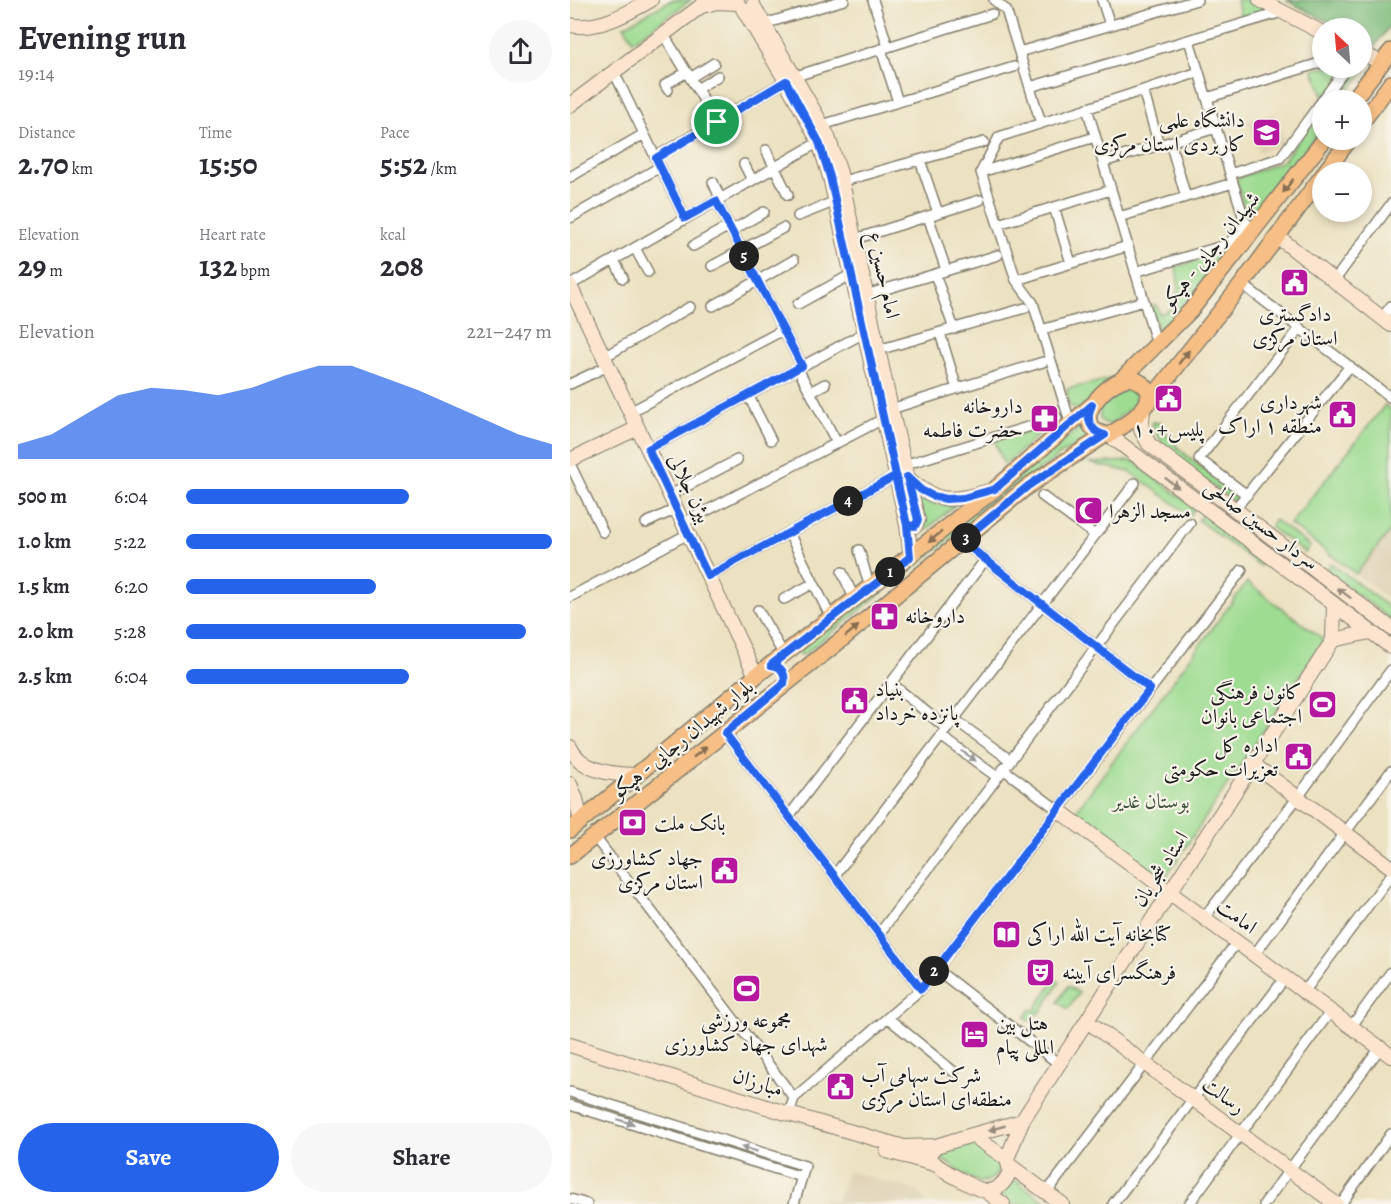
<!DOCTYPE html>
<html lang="en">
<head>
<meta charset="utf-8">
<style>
	body { margin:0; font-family:Alegreya,Amiri,serif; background:#f7f7f7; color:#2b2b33; height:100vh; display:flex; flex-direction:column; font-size:22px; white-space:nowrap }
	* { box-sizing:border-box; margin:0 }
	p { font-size:20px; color:#7c7c81 }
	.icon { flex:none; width:33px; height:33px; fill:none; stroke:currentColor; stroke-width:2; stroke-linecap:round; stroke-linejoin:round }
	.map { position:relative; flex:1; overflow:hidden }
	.drawer { display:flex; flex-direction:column; background:#fff; width:570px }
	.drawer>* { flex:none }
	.needle { width:39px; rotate:334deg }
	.tools { position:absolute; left:742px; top:18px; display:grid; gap:12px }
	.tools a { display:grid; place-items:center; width:60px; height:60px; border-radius:50%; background:#fff; box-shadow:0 3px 9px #0003; font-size:30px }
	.pin { position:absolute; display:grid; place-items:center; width:51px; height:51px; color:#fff; margin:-26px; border:3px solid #fff; border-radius:50%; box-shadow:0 2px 6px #0007 }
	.km { position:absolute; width:30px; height:30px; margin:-15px; border-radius:50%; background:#222; color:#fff; font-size:16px; line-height:30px; text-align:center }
	.round { display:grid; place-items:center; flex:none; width:63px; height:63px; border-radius:32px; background:#f7f7f7 }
	.overview { display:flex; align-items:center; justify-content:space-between; height:102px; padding:0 18px }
	h1 { font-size:33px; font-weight:600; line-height:45px }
	.stats { display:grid; grid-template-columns:repeat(3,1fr); gap:9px; height:102px; padding:6px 18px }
	.stats div { display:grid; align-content:center }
	.stats b { font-size:30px; font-weight:600 }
	.stats small { font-size:16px; font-weight:400 }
	.stats p { font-size:16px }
	.chart { height:168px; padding:12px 18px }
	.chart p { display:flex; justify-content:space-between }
	.chart svg { width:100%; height:108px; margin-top:6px; fill:#2563eb; opacity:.7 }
	.primary-button { display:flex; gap:12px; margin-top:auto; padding:12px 18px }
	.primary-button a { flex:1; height:69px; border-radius:36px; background:#2563eb; color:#fff; font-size:24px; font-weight:600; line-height:69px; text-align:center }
	.primary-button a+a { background:#f7f7f7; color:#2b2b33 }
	ul { padding:0 18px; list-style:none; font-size:20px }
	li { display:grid; grid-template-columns:96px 72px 1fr; align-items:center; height:45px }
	li i { height:15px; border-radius:8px; background:#2563eb }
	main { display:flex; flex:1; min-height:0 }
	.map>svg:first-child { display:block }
	.built { fill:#dfd2b4 }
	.green { fill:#9ddc91; stroke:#5c7c56; stroke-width:1.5 }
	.forest { fill:#7ebc7b; stroke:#4d6c4c; stroke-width:1.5 }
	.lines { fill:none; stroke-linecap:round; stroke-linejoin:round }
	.street-casing { stroke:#847e6e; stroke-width:12 }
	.secondary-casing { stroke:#847e6e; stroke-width:16 }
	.primary-casing { stroke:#847e6e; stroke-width:18 }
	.street { stroke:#fff; stroke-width:9 }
	.secondary { stroke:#fbe5cf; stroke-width:14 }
	.primary { stroke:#f5bf86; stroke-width:15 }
	.oneway { fill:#886e51 }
	.oneway2 { fill:#978b7e }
	.oneway3 { fill:#999 }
	.route-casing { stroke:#fff; stroke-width:12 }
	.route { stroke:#2563eb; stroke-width:8 }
	.labels { text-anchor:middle; stroke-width:4.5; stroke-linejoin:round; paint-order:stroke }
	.poi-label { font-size:21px; fill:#1c1c1c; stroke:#f7f3e8; text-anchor:start }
	.street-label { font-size:21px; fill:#1c1c1c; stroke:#f7f3e8 }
	.park-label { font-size:21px; fill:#43563f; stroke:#f7f3e8 }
</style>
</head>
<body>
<main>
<section class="drawer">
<div class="overview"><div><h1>Evening run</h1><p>19:14</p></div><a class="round"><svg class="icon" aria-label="share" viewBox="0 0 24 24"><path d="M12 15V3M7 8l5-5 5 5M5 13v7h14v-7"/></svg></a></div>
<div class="stats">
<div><p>Distance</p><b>2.70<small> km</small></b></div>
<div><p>Time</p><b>15:50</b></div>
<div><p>Pace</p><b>5:52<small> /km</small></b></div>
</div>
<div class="stats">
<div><p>Elevation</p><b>29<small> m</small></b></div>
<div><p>Heart rate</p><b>132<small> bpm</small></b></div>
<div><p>kcal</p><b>208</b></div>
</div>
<div class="chart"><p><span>Elevation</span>221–247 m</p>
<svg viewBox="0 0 160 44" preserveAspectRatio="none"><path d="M0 44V38L10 34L20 26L30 18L40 15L50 16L60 18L70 15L80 10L90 6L100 6L110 11L120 16L130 22L140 28L150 34L160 38V44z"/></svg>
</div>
<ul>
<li><b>500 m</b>6:04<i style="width:61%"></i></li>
<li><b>1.0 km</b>5:22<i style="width:100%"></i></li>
<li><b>1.5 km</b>6:20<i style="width:52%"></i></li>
<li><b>2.0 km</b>5:28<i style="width:93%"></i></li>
<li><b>2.5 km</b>6:04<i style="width:61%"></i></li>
</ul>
<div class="primary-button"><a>Save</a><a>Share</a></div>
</section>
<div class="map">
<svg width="821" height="1204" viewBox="0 0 821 1204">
	<rect width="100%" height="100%" fill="#f7f3e8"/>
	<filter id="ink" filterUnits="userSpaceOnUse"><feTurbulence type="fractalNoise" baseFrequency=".0167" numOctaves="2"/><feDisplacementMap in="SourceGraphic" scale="12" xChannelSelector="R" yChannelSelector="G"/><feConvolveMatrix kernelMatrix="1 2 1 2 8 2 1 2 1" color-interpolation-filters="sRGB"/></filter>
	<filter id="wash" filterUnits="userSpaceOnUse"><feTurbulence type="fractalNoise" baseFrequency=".008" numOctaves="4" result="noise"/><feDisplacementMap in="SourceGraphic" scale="24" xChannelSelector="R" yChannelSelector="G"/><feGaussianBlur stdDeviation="1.35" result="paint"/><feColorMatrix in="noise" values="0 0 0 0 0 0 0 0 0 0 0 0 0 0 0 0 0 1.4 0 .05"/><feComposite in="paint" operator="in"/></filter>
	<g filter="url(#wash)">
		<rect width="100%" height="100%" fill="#ece1c0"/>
		<path class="built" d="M705 114 715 144 689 152 677 119Z
			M821 530V601L786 574Z
			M277 1171 345 1190 353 1197 355 1204H251L253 1198 267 1201Z"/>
		<path class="green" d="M102 0H121L63 41 54 26Z
			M667 0H680L702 11 671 20Z
			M792 59 799 64 772 100H755L743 70 753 67 792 68Z
			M753 106V126L683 220 676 214 666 179 713 161Z
			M665 248 599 325 590 329 587 326 580 306 586 305 590 314 602 309 609 288 606 267Z
			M549 377 511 408 505 409 499 405 497 389Z
			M555 389 564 392 566 403 541 424 534 423 530 419V408Z
			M815 405 821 410V530L786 574 720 524Z
			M582 422 591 423C600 451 649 478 672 496L666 503C639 482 591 456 582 422Z
			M482 423 434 465 425 441Z
			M512 426 521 438 493 453 454 481 233 655 229 654V650Z
			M563 461 625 508 620 515 560 472 519 463Z
			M348 498 364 504 385 505 355 531Z
			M632 515 694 560 690 566 628 520Z
			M705 520 740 546 735 553 700 527Z
			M761 563 821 609V620L756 570Z
			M677 582 754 640 593 881 505 812Z
			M485 979 490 982 469 1014 466 1013 460 1021 455 1018 461 1009 464 1011Z
			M498 986 509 993 498 1009 488 1002Z
			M401 1142 428 1160 431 1168C413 1197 394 1173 373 1160L371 1155 374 1149Z
			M441 1181H447L478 1204H438L433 1200 431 1193Z"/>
		<path class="forest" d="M716 0H821V24L804 47 792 40V28H770Z"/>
	</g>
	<g filter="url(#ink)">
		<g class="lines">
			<defs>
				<path id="street" d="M303 0 318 47
					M424 0 436 10 471 123
					M532 0 540 25
					M194 24 274 0
					M94 35 147 122
					M619 40 675 222 685 229
					M311 49 328 102
					M449 52 627 0
					M44 72 115 218
					M226 76 422 14
					M120 78 144 63
					M460 87 712 12
					M127 89 148 76
					M98 90 95 85 117 72
					M573 90 589 145
					M637 98 753 62
					M517 108 587 345
					M252 125 444 67
					M600 142 616 197
					M196 150 218 195
					M86 157 216 81
					M350 160 368 213
					M533 162 646 128
					M174 164 182 180
					M411 172 525 137
					M660 174 710 158 776 68
					M0 177 74 134
					M273 181 414 142
					M143 182 150 198
					M146 201 232 366
					M484 207 501 263
					M228 216 266 201
					M358 216 376 270
					M549 217 663 183
					M0 218 90 167
					M428 224 541 190
					M161 231 194 212
					M285 239 410 200
					M123 246 159 226
					M65 248 78 272
					M44 260 53 278
					M142 266 213 228
					M565 272 659 244 675 222
					M365 274 384 329
					M446 280 558 246
					M764 281 821 204
					M672 284 821 398
					M0 285 249 142
					M296 295 428 255
					M228 304 282 274
					M143 306 224 260
					M812 318 821 306
					M471 330 574 301
					M370 333 387 389
					M308 350 455 308
					M34 357 120 307
					M228 369 267 443
					M0 384 38 366
					M240 392 255 384
					M178 395 201 440
					M321 409 473 362
					M60 412 213 330
					M501 425 463 303 446 280 411 172 429 137 629 72
					M78 449 294 333
					M0 464 33 532
					M334 465 487 418
					M100 495 167 460
					M677 495 629 459 730 328
					M472 496 525 535
					M665 509 780 366
					M76 523 106 509
					M113 523 313 419
					M219 533 261 618
					M392 541 580 689
					M289 550 300 588
					M272 572 285 600
					M138 576 325 476
					M0 597 118 534
					M214 599 244 583
					M188 610 214 655
					M321 683 377 729
					M384 719 440 760
					M155 733 351 989
					M371 736 427 777
					M433 769 488 810
					M219 816 415 560
					M24 836 224 1098
					M264 876 565 483
					M634 918 728 797 821 670
					M309 934 620 523
					M684 955 821 771
					M366 969 489 1064
					M734 992 821 875
					M318 1018 384 1072
					M781 1027 821 972
					M0 1092 235 1166 224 1204
					M0 1105 232 1177
					M219 1114 224 1098 351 989 672 570
					M477 1192 667 942
					M0 1199 17 1204
					M543 1204 715 978
					M619 1204 760 1012
					M694 1204 810 1048
					M771 1204 821 1134"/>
				<path id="secondary" d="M690 0 753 33
					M183 5 252 125 258 137 270 173 321 409 348 520 345 526 337 525
					M132 6 146 2 168 3
					M173 9 216 81 249 142 260 177 337 525 341 557
					M0 25C28 31 58 13 81 0
					M792 53 812 63
					M0 105 139 0
					M708 237 821 325
					M0 286 186 676
					M573 410 571 430 579 444 821 628
					M539 435 821 647
					M0 460 68 428
					M337 477C368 506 384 501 422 490
					M763 640 800 632
					M763 640 764 604
					M0 747C11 772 44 775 68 775
					M683 764 821 867
					M0 784 6 799 11 822
					M488 810 821 1056
					M517 1021 766 1204
					M0 1045 219 1114 334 1147 366 1146
					M402 1135 437 1159 440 1171C436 1181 429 1190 417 1191 408 1191 370 1169 363 1162 359 1159 360 1159 359 1154L366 1146Z
					M402 1135 452 1121
					M317 1151 364 1164
					M437 1159 452 1121 763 640
					M439 1165 492 1204
					M416 1191 433 1204"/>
				<path id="primary" d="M783 100 821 51
					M792 122 821 83
					M755 172 779 140
					M561 378C605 394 556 425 539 435 493 428 537 378 561 378Z
					M551 380 621 310 754 140
					M578 403 672 284 753 175
					M0 830 186 676 425 489 522 405
					M0 856 271 640 458 486 535 435"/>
			</defs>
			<use href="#street" class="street-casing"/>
			<use href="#secondary" class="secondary-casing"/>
			<use href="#primary" class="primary-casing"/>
			<use href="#street" class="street"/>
			<use href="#secondary" class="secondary"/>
			<use href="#primary" class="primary"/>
		</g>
		<defs><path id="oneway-solid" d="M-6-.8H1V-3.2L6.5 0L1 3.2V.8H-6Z" transform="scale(1.5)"/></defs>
		<g class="oneway">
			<use href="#oneway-solid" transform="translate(718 186) rotate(127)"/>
			<use href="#oneway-solid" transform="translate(614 357) rotate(-52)"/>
			<use href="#oneway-solid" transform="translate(365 537) rotate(141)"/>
			<use href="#oneway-solid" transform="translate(282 631) rotate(-39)"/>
			<use href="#oneway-solid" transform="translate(130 752) rotate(-38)"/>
		</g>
		<g class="oneway2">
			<use href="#oneway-solid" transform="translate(602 483) rotate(37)"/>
			<use href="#oneway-solid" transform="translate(774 593) rotate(-143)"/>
			<use href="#oneway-solid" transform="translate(427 1128) rotate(164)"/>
		</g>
		<g class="oneway3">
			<use href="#oneway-solid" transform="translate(399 756) rotate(36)"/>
			<use href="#oneway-solid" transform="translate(56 1122) rotate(17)"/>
			<use href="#oneway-solid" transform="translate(179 1149) rotate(-163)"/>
		</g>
	</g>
	<g class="lines" filter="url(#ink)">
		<defs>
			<path id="route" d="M147 122 216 81 249 142 260 177 337 525 340 557 201 665C212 666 216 674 214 684L155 733 351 989 580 689 392 541 458 486 535 435C520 431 515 419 522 405L425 489 393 498 376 499 363 496 351 490 337 477 348 520 345 526 337 525 325 476 138 576 78 449 232 366 146 201 115 218 86 158 147 122"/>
		</defs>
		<use href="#route" class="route-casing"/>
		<use href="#route" class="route"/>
	</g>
	<defs>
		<symbol id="university-square" viewBox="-11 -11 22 22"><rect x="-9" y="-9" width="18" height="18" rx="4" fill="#b5179e" stroke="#f7f3e8"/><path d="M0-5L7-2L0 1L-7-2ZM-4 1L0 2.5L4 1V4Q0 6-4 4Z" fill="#fff"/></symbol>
		<symbol id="civic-square" viewBox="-11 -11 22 22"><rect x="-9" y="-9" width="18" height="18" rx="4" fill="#b5179e" stroke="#f7f3e8"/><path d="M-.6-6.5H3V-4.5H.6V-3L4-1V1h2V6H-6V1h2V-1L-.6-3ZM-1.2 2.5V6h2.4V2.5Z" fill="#fff"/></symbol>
		<symbol id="pharmacy-square" viewBox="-11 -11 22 22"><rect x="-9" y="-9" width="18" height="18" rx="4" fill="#b5179e" stroke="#f7f3e8"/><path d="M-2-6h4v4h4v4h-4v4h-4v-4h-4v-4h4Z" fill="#fff"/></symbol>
		<symbol id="mosque-square" viewBox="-11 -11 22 22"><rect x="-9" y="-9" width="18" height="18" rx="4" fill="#b5179e" stroke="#f7f3e8"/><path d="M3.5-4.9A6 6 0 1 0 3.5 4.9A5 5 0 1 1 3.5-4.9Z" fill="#fff"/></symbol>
		<symbol id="stadium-square" viewBox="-11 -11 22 22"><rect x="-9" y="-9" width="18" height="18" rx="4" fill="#b5179e" stroke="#f7f3e8"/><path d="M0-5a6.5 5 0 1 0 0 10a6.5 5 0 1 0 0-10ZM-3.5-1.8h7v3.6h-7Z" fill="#fff"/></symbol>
		<symbol id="bank-square" viewBox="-11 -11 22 22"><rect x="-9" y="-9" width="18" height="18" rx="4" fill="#b5179e" stroke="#f7f3e8"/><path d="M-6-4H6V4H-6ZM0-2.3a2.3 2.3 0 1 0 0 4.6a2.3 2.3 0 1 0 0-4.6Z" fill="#fff"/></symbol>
		<symbol id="library-square" viewBox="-11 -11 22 22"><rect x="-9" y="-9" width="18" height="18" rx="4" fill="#b5179e" stroke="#f7f3e8"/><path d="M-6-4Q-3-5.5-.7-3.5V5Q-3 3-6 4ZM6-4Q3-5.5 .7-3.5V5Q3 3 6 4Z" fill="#fff"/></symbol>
		<symbol id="theatre-square" viewBox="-11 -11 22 22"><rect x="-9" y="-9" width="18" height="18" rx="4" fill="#b5179e" stroke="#f7f3e8"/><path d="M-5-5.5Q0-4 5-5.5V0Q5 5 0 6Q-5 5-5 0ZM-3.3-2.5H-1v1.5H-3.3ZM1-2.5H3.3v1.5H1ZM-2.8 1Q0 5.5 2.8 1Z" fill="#fff"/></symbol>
		<symbol id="hotel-square" viewBox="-11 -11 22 22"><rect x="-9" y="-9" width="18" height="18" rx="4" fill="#b5179e" stroke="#f7f3e8"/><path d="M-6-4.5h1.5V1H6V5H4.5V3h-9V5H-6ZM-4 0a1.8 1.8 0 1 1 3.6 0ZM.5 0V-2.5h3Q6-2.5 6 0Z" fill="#fff"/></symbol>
	</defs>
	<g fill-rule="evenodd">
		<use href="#university-square" x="680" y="116" width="33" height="33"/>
		<use href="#civic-square" x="708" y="266" width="33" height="33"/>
		<use href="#civic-square" x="582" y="382" width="33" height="33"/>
		<use href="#civic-square" x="756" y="398" width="33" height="33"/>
		<use href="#pharmacy-square" x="458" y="402" width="33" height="33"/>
		<use href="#mosque-square" x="502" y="494" width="33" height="33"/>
		<use href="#pharmacy-square" x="298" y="600" width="33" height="33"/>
		<use href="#civic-square" x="268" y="684" width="33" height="33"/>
		<use href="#stadium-square" x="736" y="688" width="33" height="33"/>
		<use href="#civic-square" x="712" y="740" width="33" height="33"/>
		<use href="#bank-square" x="46" y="806" width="33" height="33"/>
		<use href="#civic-square" x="138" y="854" width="33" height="33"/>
		<use href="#library-square" x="420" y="918" width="33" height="33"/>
		<use href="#theatre-square" x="454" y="956" width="33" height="33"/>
		<use href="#stadium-square" x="160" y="972" width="33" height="33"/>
		<use href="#hotel-square" x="388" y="1018" width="33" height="33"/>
		<use href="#civic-square" x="254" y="1070" width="33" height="33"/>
	</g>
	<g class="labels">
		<g class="poi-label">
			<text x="675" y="127" text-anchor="end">دانشگاه علمی<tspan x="675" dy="24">کاربردی استان مرکزی</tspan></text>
			<text x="725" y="321" text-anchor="middle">دادگستری<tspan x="725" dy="24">استان مرکزی</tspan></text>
			<text x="752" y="409" text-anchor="end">شهرداری<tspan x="752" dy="24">منطقه ۱ اراک</tspan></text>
			<text x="453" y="413" text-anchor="end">داروخانه<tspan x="453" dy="24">حضرت فاطمه</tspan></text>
			<text x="598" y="436" text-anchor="middle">پلیس+۱۰</text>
			<text x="539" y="518">مسجد الزهرا</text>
			<text x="335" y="623">داروخانه</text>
			<text x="305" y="696">بنیاد<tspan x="305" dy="24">پانزده خرداد</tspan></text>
			<text x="732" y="699" text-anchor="end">کانون فرهنگی<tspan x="732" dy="24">اجتماعی بانوان</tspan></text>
			<text x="708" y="752" text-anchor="end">اداره کل<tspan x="708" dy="24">تعزیرات حکومتی</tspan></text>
			<text x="84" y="830">بانک ملت</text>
			<text x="133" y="865" text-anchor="end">جهاد کشاورزی<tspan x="133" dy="24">استان مرکزی</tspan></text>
			<text x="457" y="941">کتابخانه آیت الله اراکی</text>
			<text x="492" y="979">فرهنگسرای آیینه</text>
			<text x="176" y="1027" text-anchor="middle">مجموعه ورزشی<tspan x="176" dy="24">شهدای جهاد کشاورزی</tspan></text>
			<text x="426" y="1030">هتل بین<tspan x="426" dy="24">المللی پیام</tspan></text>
			<text x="291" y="1082">شرکت سهامی آب<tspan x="291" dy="24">منطقه‌ای استان مرکزی</tspan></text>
		</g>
		<g class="street-label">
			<text transform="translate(640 250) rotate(-51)" y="7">شهیدان رجایی - هپکو</text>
			<text transform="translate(314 275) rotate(78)" y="7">امام حسین ع</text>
			<text transform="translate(120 488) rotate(65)" y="7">بیژن جلالی</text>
			<text transform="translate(692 524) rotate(37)" y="7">سردار حسین صالحی</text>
			<text transform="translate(112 739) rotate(-39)" y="7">بلوار شهیدان رجایی - هپکو</text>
			<text transform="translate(590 869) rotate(-57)" y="7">استاد شجریان</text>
			<text transform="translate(667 916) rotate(37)" y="7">امامت</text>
			<text transform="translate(188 1082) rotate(18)" y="7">مبارزان</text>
			<text transform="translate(654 1095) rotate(36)" y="7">رسالت</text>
		</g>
		<g class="park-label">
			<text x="581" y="808">بوستان غدیر</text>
		</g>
	</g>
</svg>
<div class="tools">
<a><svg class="needle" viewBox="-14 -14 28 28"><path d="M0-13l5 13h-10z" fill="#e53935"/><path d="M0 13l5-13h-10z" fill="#7c7c81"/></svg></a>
<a>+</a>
<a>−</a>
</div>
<div class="pin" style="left:147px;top:122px;background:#1e9e55"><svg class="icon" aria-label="arrive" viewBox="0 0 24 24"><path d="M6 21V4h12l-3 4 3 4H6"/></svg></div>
<b class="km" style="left:320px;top:572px">1</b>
<b class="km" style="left:364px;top:971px">2</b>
<b class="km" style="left:396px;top:538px">3</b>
<b class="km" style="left:278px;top:501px">4</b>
<b class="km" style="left:174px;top:256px">5</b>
</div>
</main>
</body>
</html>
